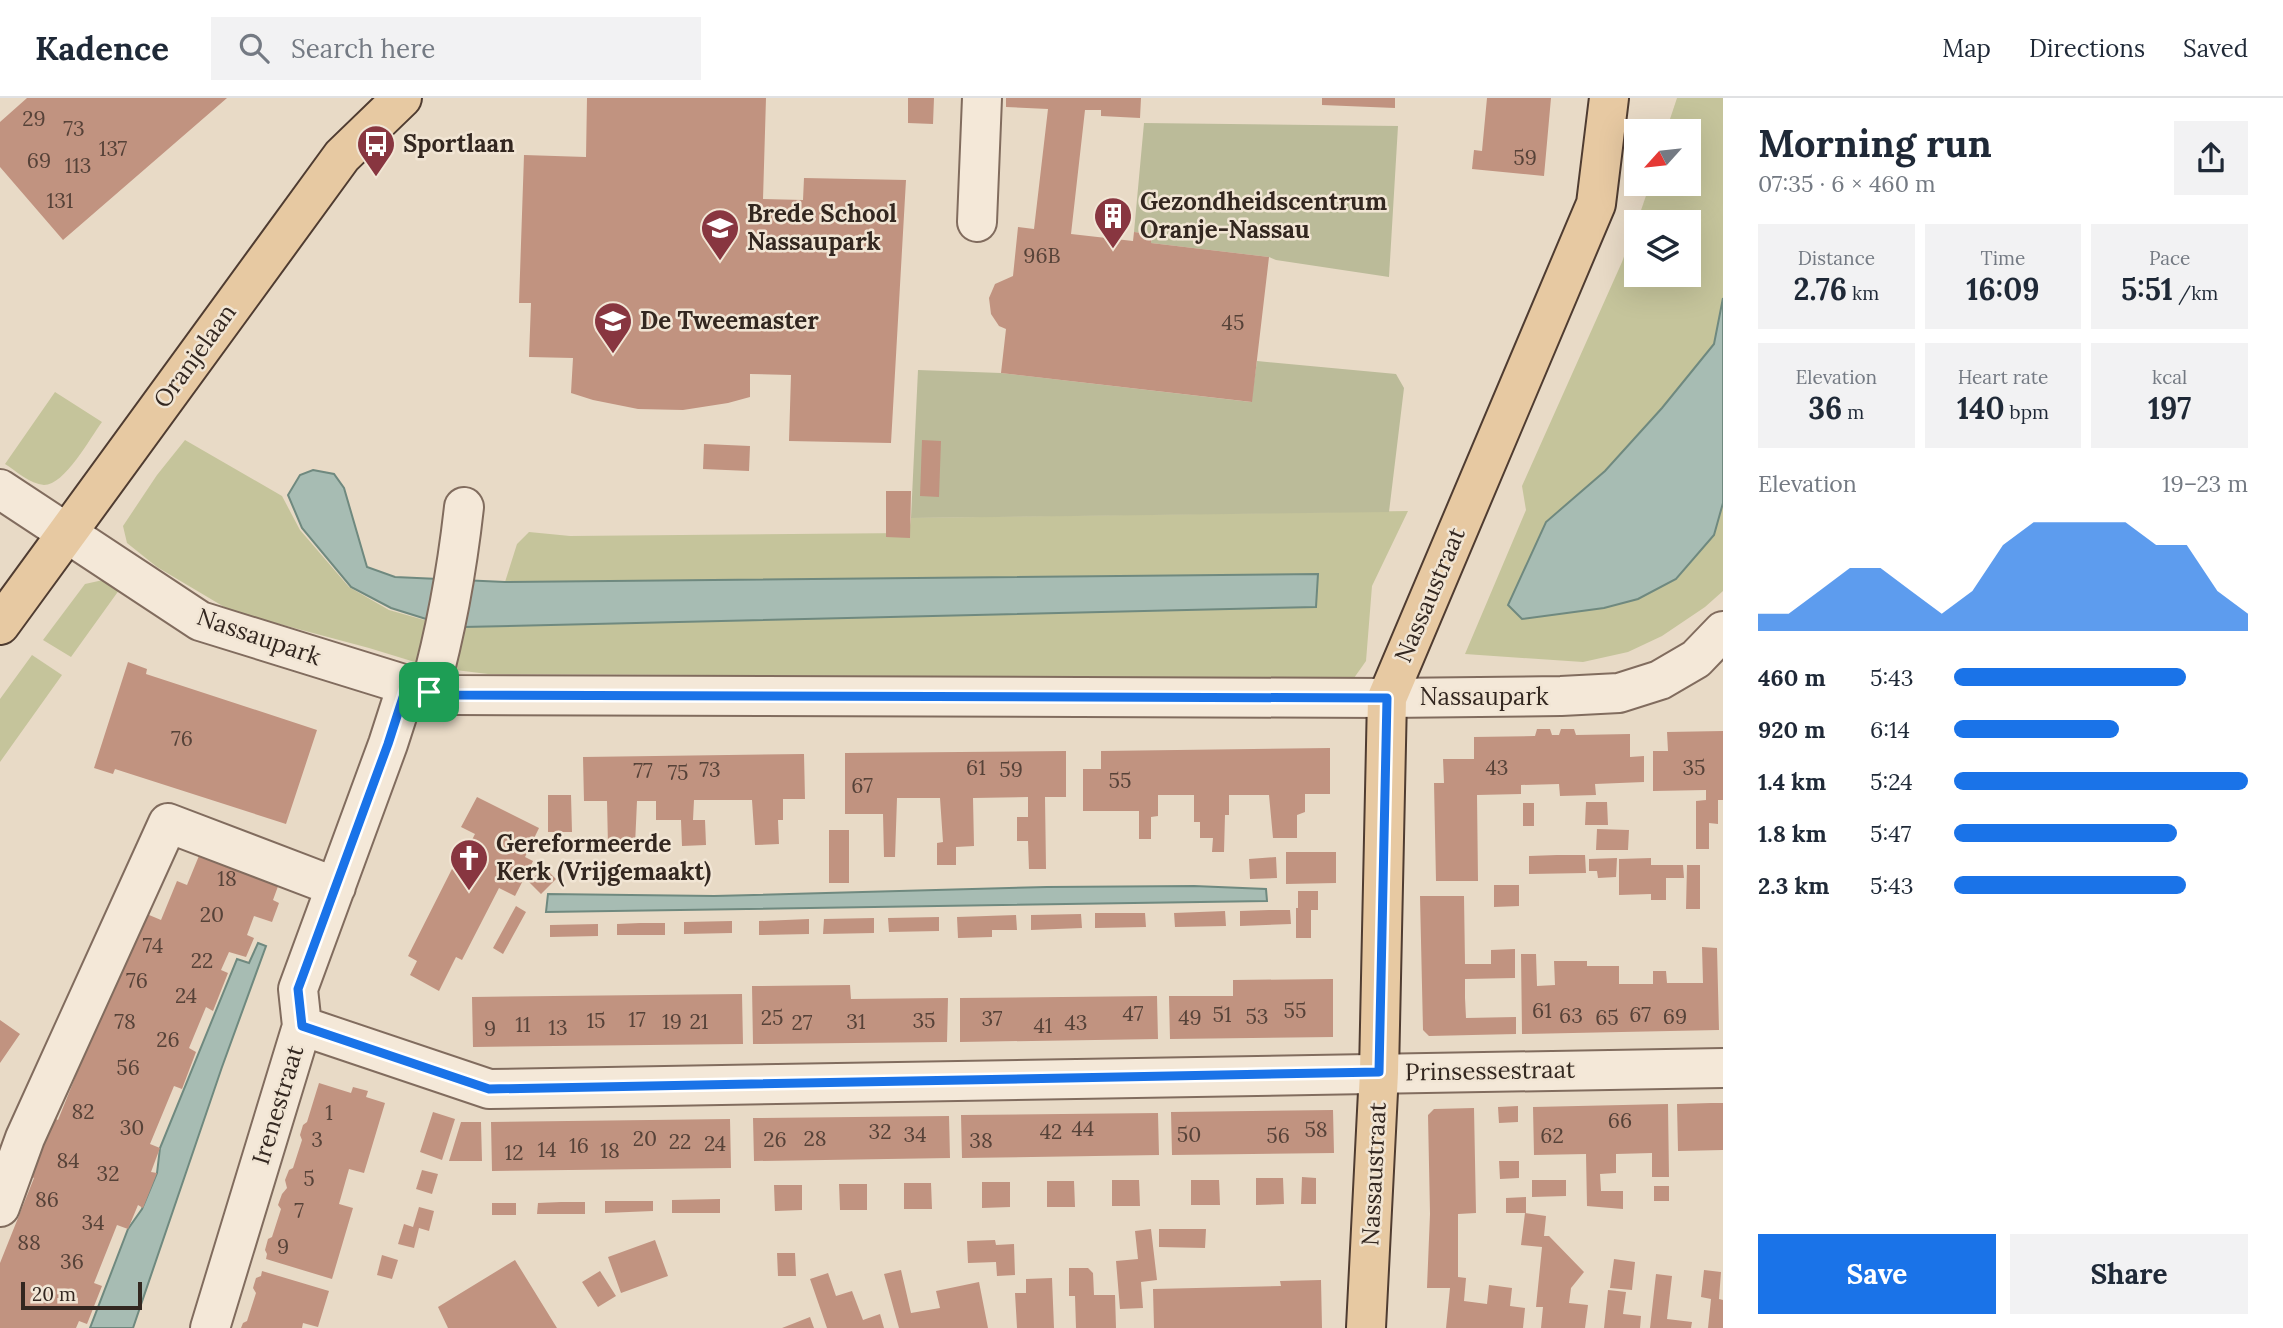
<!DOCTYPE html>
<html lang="en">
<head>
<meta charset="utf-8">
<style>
	body { margin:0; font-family:Lora,serif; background:#f2f2f3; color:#1f2937; height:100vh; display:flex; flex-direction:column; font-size:26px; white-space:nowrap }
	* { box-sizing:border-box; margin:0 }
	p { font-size:23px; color:#747a83 }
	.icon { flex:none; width:38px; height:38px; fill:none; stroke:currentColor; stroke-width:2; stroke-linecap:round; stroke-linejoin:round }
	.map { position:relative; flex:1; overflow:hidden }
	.panel { display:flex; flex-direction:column; background:#fff; width:560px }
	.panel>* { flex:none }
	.needle { width:46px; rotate:243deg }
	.controls { position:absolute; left:1624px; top:21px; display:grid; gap:14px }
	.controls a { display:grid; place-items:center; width:77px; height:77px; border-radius:0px; background:#fff; box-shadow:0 7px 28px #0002; font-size:35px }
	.scale { position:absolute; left:21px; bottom:18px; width:121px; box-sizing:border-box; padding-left:7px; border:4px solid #332720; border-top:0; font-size:19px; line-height:24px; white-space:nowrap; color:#332720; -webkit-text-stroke:5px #f1e5d4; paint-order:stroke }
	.pin { position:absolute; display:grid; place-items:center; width:60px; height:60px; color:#fff; margin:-30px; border-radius:14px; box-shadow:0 4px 10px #0006 }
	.round { display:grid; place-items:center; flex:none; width:74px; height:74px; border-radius:0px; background:#f2f2f3 }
	.summary { display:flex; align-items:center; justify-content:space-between; height:119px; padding:0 35px }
	h1 { font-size:38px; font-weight:700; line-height:52px }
	.figures { display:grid; grid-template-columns:repeat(3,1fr); gap:10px; height:119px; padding:7px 35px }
	.figures div { display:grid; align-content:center; border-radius:0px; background:#f2f2f3; text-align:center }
	.figures b { font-size:30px; font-weight:700 }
	.figures small { font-size:19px; font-weight:400 }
	.figures p { font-size:19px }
	.chart { height:196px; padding:14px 35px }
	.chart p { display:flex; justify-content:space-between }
	.chart svg { width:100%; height:126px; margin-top:7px; fill:#1a73e8; opacity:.7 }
	.cta { display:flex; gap:14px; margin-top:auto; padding:14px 35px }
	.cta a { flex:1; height:80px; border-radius:0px; background:#1a73e8; color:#fff; font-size:28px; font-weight:700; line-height:80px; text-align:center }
	.cta a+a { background:#f2f2f3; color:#1f2937 }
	ul { padding:0 35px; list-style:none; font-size:23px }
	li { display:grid; grid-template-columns:112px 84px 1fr; align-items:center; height:52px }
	li i { height:18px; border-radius:9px; background:#1a73e8 }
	header { display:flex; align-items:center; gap:42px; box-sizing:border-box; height:98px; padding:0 35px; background:#fff; border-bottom:2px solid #e0e1e3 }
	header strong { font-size:33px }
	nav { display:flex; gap:38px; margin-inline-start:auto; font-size:24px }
	.search { width:490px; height:63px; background:#f2f2f3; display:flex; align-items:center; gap:18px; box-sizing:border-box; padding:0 24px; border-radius:0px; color:#747a83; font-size:26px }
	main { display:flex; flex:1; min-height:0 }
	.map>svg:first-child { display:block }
	.green { fill:#c5c49b }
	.cemetery { fill:#bb9 }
	.water { fill:#a7bcb3; stroke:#6f897f; stroke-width:2 }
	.building { fill:#c19380 }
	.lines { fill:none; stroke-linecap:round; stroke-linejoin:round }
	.minor-casing { stroke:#816c5e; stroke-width:42 }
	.major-casing { stroke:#4f3c31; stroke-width:42 }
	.minor { stroke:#f4e8d8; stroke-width:38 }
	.major { stroke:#e7c9a2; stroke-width:38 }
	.route-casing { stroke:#fff; stroke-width:14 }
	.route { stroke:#1a73e8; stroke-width:9 }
	.labels { text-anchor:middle; stroke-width:5; stroke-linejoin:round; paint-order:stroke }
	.number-label { font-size:21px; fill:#564238 }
	.poi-label { font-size:24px; font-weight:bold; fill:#332720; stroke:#f1e5d4; text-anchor:start }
	.street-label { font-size:24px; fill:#332720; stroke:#f1e5d4 }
</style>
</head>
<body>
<header>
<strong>Kadence</strong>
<div class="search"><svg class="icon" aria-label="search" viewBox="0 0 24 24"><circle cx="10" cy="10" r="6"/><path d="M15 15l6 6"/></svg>Search here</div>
<nav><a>Map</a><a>Directions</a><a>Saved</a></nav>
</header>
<main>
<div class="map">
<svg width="1723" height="1230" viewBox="0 0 1723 1230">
	<rect width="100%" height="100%" fill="#e8dac6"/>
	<path class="green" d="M1677 0H1723V200L1714 246 1662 310 1605 373 1546 424 1522 521 1604 510 1638 501 1677 481 1714 437 1723 405V493L1705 509 1662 538 1628 554 1583 564 1465 556 1526 412 1522 388 1622 164 1636 126V177H1689V124H1637L1650 86H1689V33H1666Z
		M55 294 102 324C90 340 65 387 44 387 30 386 16 373 5 366Z
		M185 342 282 398 300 432 349 489 389 512 449 529 1315 509 1318 477 505 484 517 446 529 434 570 438 909 435 911 420 1408 413 1372 488 1366 563 1354 580 488 576 431 569 369 550 231 513 157 469 127 445 123 428 157 377Z
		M103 482 122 488 71 559 43 542 85 486Z
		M32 557 62 577 0 664V601Z"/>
	<path class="cemetery" d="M1144 25 1398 28 1389 179 1276 162 1269 159 1151 145 1152 136 1134 134Z
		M1257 263 1396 276 1404 290 1389 414 911 420 918 272 1001 275 1251 304Z"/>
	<path class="water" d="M1723 200V405L1714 437 1676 481 1638 501 1604 510 1522 521 1508 507 1546 424 1605 373 1662 310 1714 246Z
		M313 372 334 376 344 390 367 469 395 479 505 484 1318 476 1316 509 463 529 442 526 391 510 351 489 302 430 288 397 300 377Z
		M1194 788 1266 791 1267 803 546 814 548 796 714 798 1047 789Z
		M258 845 266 848 222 969 133 1230H90L128 1131 142 1111 157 1075 160 1050 237 861 249 865Z"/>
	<path class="building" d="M27 0H227L63 142 0 69V24Z
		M587 0H766L763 101 803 102 804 80 906 82 891 345 789 343 791 277 750 276V299L728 305 683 312 638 311 593 302 571 295 573 260 529 259 531 205H519L524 57 586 59Z
		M908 0H934L933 26 908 25Z
		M1006 0H1141L1140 20 1101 18V12H1085L1071 136 1133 143 1134 134 1152 136 1151 145 1269 159 1252 304 1001 275 1006 231 999 228 991 216 989 200 995 186 1013 178 1018 129 1034 131 1048 11 1006 9Z
		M1322 0H1395V10L1322 7Z
		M1487 0H1551L1544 78 1472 71 1474 52 1482 53Z
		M922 342 941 343 939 399 920 398Z
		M704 346 750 348 749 373 703 371Z
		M886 393H911L910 440 886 439Z
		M128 564 147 571 146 576 317 632 286 726 115 671 113 676 94 670Z
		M1537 631H1550L1552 637H1559L1561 631H1574L1576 637 1630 636V659L1644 658V684L1595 686 1596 697 1560 698 1559 686 1521 687V696L1477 697 1478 783H1436L1434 685H1444L1443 661H1474V639L1535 638Z
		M1723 633V702H1718V726L1709 725V751H1696V703L1706 702V692L1653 693V653H1668L1667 634Z
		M1330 650V696H1305V714L1297 717V740H1273L1269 697H1229V717H1225L1224 754H1212L1213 740H1200V724H1194V697H1158V718L1151 719V741H1139V713H1083V671H1101V653Z
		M1066 653V699H1045L1046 771H1029L1028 743H1017V719H1028V699L973 700 974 748 956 749V767H937V745L943 744 940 700H897L895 759H884L883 716H845V655Z
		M804 656 805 701H783V722H778L779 746 755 747 752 702H694L693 722H705L706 747 682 748 681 722H656V703H637L635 747 608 748 607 703H584L583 659Z
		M548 697H571L572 734H548Z
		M477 699 539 730 525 759 533 763 515 798 499 790 462 862 456 859 439 893 410 877 417 863 408 858 454 767 458 769 475 736 461 729Z
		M1586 704H1607L1608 727H1585Z
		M1523 705H1534V728H1523Z
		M1597 731 1629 732 1628 752H1596Z
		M829 732H849V785H829Z
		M203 748 281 780 273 802 279 805 272 824 254 818 247 837 254 840 246 859 229 854 221 872 228 875 213 913 206 909 189 950 196 954 182 991 174 988 150 1046 160 1050 151 1074 157 1075 143 1110 138 1107 128 1131 117 1127 94 1185 102 1188 87 1226 79 1223 76 1230H0V1165L34 1080 28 1077 51 1019 58 1022 142 814 161 822 177 783 187 787Z
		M1286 754H1336V785L1286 786Z
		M1557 757H1585L1586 775 1529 776V758Z
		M1276 759 1277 780 1250 781 1249 761Z
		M1617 760 1616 779 1598 780 1597 773H1589V761Z
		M1651 760V767H1683L1684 780H1666V802H1651V796L1619 797V761Z
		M1687 767H1700V811H1686Z
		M544 769 556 781 541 796 529 784Z
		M1494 787H1519V808L1494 809Z
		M1298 793H1318V812H1311V840H1296V810H1298Z
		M1420 798H1464L1465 866H1491V852L1515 851V880L1465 881V900L1466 920 1516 919V936L1429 938 1423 932Z
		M516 808 526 814 503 856 493 850Z
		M1269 812H1290L1291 826 1240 828V813Z
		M1225 813 1226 828 1175 829 1174 815Z
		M1095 815H1145L1146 829 1095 830Z
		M1081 816 1082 830 1031 832V817Z
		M1016 817 1017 832H992V839L958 840 957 819Z
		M939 819V833L889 834 888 820Z
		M874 820V835L823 836 824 821Z
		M809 821V836L759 837V823Z
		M732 823V835L684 836V824Z
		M640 825H665V837H617V826Z
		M598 826V838L550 839V827Z
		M1702 849 1717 850 1719 932 1522 936 1521 856H1536L1537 888 1555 887 1554 863H1587V868H1619V886H1653V873H1666L1667 885H1703Z
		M1333 881V939L1170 941 1169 898H1233V882Z
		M850 887 851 901 948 900 947 944 753 946 752 888Z
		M742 896 743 946 473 949 472 899Z
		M1157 898 1158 941 960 944V900Z
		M0 922 20 936 0 965Z
		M319 985 351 995 353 989 368 993 366 999 385 1005 364 1075 349 1071 339 1106 353 1110 332 1181 266 1161 267 1156 265 1152 268 1141 272 1139 281 1111 278 1107 282 1096 287 1090 285 1082 289 1072 293 1070 302 1042 300 1037 303 1027 307 1024Z
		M1711 1005H1723V1052L1678 1053 1677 1006Z
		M1668 1006 1669 1079H1652V1055L1616 1056V1075L1600 1076 1601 1093H1623V1111L1587 1108 1586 1056 1534 1057 1533 1009Z
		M1518 1008V1024L1499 1025 1498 1009Z
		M1474 1010 1476 1115 1458 1116V1179L1466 1180 1464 1203 1487 1206 1489 1187 1512 1190 1510 1208 1525 1210 1523 1230H1446L1450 1190H1427L1430 1116 1428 1017 1434 1011Z
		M1333 1012 1334 1055 1172 1057 1171 1014Z
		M433 1014 455 1021 442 1062 420 1054Z
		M1158 1015 1159 1057 962 1060 961 1017Z
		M949 1018 950 1060 754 1063 753 1020Z
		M730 1021 731 1070 492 1073 491 1024Z
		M461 1024H481L482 1063H449Z
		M1499 1063H1519V1080L1500 1081Z
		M422 1072 438 1076 432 1096 416 1091Z
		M1302 1079 1316 1080V1106H1301Z
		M1256 1080H1283L1284 1106 1256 1107Z
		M1112 1082H1139L1140 1108H1112Z
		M1191 1082H1219L1220 1107H1191Z
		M1532 1082H1566V1098L1532 1099Z
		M1047 1083H1074L1075 1109H1047Z
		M982 1084H1010V1109L982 1110Z
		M904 1085H931L932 1111H904Z
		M839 1086H867V1112H840Z
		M774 1087H802V1112L775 1113Z
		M1654 1088H1669V1103H1654Z
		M1526 1099V1115H1506V1100Z
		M720 1101V1115H672V1102Z
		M605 1103H653V1113L605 1115Z
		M561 1104H585V1116H537L538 1105Z
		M492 1105H516V1117H492Z
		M419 1109 434 1113 429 1133 419 1130 414 1150 398 1146 404 1126 413 1129Z
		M1525 1115 1546 1118 1544 1138H1549L1584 1174 1571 1190 1569 1205 1588 1207 1585 1230H1541L1543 1209H1536L1542 1149 1521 1147Z
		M1151 1131 1157 1182 1141 1184 1143 1210 1120 1211 1116 1163 1138 1161 1135 1133Z
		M1159 1131H1206L1205 1150 1159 1149Z
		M655 1142 668 1178 621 1195 608 1159Z
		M995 1142 996 1147 1014 1146 1015 1177 997 1178 996 1164 968 1165 967 1143Z
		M777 1155H795L796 1178H778Z
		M382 1157 398 1162 392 1181 377 1177Z
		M1614 1161 1635 1164 1632 1192 1610 1190Z
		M515 1162 557 1230H448L438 1209Z
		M1069 1170H1088L1093 1175 1094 1197H1115L1116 1230H1076L1075 1198H1069Z
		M901 1172 911 1215 940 1210 936 1193 979 1184 988 1230H899L884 1176Z
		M1704 1172 1721 1174 1719 1201 1723 1202V1230H1708L1711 1201 1701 1199Z
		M262 1173 329 1193 318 1229 303 1225 302 1230H241L243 1225 247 1223 256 1195 253 1190 256 1180 261 1178Z
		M600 1173 616 1198 598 1209 582 1184Z
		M828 1175 836 1198 852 1193 863 1222 880 1216 884 1230H827L810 1181Z
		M1656 1176 1672 1178 1667 1221 1692 1224 1691 1230H1650Z
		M1052 1180 1054 1230H1017L1015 1195H1026V1181Z
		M1321 1182 1322 1230H1154L1153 1191 1281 1188 1280 1183Z
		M1608 1192 1626 1194 1623 1216 1641 1218 1640 1230H1604Z
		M810 1219 814 1230H782Z"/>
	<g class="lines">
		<defs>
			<path id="minor" d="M977 124 982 0
				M0 391 200 523 429 594 455 597 1387 600 1561 598 1619 595 1660 582 1696 561 1723 533
				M429 594C446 533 457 472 464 409
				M302 928 489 991 1723 970
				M0 1109 25 1040 168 725 336 789
				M210 1230 302 928 298 891 388 646 407 587"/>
			<path id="major" d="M0 527 342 58 402 0
				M1366 1230 1379 974 1387 600 1596 106 1609 0"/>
		</defs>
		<use href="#minor" class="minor-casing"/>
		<use href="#major" class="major-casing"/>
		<use href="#minor" class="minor"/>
		<use href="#major" class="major"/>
	</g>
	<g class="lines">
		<defs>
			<path id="route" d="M407 587 429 594 455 597 1387 600 1379 974 489 991 302 928 298 891 388 646Z"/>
		</defs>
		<use href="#route" class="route-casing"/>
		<use href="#route" class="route"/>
	</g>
	<defs>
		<symbol id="bus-pin" viewBox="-11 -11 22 30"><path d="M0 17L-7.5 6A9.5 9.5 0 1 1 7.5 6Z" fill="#883640" stroke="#f1e5d4"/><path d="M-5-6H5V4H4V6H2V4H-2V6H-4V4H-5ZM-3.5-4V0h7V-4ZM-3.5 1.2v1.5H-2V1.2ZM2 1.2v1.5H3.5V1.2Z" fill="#fff"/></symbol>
		<symbol id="building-pin" viewBox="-11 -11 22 30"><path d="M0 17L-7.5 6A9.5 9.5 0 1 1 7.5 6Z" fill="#883640" stroke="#f1e5d4"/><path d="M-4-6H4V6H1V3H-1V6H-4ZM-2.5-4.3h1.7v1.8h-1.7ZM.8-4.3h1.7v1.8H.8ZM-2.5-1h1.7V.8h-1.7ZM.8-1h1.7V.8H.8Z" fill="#fff"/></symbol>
		<symbol id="school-pin" viewBox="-11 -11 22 30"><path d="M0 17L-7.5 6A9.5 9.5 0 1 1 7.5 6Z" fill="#883640" stroke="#f1e5d4"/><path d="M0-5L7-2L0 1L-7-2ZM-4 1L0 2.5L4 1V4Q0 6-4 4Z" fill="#fff"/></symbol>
		<symbol id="church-pin" viewBox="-11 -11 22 30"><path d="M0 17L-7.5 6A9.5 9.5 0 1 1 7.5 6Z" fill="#883640" stroke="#f1e5d4"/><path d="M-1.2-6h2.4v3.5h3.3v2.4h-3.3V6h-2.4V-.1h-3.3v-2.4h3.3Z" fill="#fff"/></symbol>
	</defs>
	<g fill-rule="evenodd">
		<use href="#bus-pin" x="354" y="24" width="44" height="60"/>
		<use href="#building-pin" x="1091" y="96" width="44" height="60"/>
		<use href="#school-pin" x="698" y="108" width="44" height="60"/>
		<use href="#school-pin" x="591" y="201" width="44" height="60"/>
		<use href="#church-pin" x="447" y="738" width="44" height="60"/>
	</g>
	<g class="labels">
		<g class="number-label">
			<text x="34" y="28">29</text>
			<text x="74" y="38">73</text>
			<text x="113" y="58">137</text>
			<text x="1525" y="67">59</text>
			<text x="39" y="70">69</text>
			<text x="78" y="75">113</text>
			<text x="60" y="110">131</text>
			<text x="1042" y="165">96B</text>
			<text x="1233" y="232">45</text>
			<text x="182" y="648">76</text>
			<text x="976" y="677">61</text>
			<text x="1497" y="677">43</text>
			<text x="1694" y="677">35</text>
			<text x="710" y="679">73</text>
			<text x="1011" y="679">59</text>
			<text x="643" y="680">77</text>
			<text x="678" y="682">75</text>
			<text x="1120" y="690">55</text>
			<text x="862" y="695">67</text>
			<text x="227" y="788">18</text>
			<text x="212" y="824">20</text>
			<text x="153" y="855">74</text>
			<text x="202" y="870">22</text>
			<text x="137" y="890">76</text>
			<text x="186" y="905">24</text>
			<text x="1295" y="920">55</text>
			<text x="1542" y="920">61</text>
			<text x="1133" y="923">47</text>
			<text x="1222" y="924">51</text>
			<text x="1640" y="924">67</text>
			<text x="1571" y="925">63</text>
			<text x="1257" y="926">53</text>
			<text x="1675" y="926">69</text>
			<text x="772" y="927">25</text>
			<text x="1190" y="927">49</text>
			<text x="1607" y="927">65</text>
			<text x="992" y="928">37</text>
			<text x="637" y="929">17</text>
			<text x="596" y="930">15</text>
			<text x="924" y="930">35</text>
			<text x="125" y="931">78</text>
			<text x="672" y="931">19</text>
			<text x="699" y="931">21</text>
			<text x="856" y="931">31</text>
			<text x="802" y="932">27</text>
			<text x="1076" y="932">43</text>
			<text x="523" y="934">11</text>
			<text x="1043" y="935">41</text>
			<text x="558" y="937">13</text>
			<text x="490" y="938">9</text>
			<text x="168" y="949">26</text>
			<text x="128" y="977">56</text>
			<text x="83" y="1021">82</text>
			<text x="329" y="1022">1</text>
			<text x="1620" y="1030">66</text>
			<text x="132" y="1037">30</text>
			<text x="1083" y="1038">44</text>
			<text x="1316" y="1039">58</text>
			<text x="880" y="1041">32</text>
			<text x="1051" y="1041">42</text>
			<text x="915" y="1044">34</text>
			<text x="1189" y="1044">50</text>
			<text x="1278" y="1045">56</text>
			<text x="1552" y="1045">62</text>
			<text x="645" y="1048">20</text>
			<text x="815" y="1048">28</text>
			<text x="317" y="1049">3</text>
			<text x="775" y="1049">26</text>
			<text x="981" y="1050">38</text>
			<text x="680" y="1051">22</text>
			<text x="715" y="1053">24</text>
			<text x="579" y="1055">16</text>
			<text x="547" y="1059">14</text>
			<text x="610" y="1060">18</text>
			<text x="514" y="1062">12</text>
			<text x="68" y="1070">84</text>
			<text x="108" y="1083">32</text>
			<text x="309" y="1088">5</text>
			<text x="47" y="1109">86</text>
			<text x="299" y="1120">7</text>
			<text x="93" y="1132">34</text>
			<text x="29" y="1152">88</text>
			<text x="283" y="1156">9</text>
			<text x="72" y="1171">36</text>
		</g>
		<g class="poi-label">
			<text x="403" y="54">Sportlaan</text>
			<text x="1140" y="112">Gezondheidscentrum<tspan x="1140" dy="28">Oranje-Nassau</tspan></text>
			<text x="747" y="124">Brede School<tspan x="747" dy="28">Nassaupark</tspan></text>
			<text x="640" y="231">De Tweemaster</text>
			<text x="496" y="754">Gereformeerde<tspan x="496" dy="28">Kerk (Vrijgemaakt)</tspan></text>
		</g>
		<g class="street-label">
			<text transform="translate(195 258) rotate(-54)" y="8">Oranjelaan</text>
			<text transform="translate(1430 497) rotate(-67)" y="8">Nassaustraat</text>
			<text transform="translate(259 539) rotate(19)" y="8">Nassaupark</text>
			<text x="1484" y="607">Nassaupark</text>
			<text transform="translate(1490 973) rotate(-1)" y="8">Prinsessestraat</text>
			<text transform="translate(278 1007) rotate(-73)" y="8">Irenestraat</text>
			<text transform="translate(1374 1076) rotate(-87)" y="8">Nassaustraat</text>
		</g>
	</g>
</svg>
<div class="controls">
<a><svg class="needle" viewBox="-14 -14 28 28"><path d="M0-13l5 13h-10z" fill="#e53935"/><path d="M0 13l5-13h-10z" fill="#747a83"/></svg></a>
<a><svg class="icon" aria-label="layers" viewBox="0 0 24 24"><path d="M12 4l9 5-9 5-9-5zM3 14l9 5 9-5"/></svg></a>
</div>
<div class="scale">20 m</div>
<div class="pin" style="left:429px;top:594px;background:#1e9e55"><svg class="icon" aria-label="arrive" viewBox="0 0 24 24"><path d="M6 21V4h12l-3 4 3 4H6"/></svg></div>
</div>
<section class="panel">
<div class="summary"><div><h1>Morning run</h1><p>07:35 · 6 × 460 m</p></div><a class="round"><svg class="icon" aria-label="share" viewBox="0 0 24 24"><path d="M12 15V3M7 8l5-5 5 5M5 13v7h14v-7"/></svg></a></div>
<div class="figures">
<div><p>Distance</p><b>2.76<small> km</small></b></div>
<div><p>Time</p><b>16:09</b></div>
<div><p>Pace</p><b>5:51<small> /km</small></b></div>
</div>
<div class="figures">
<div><p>Elevation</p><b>36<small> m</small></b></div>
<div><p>Heart rate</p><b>140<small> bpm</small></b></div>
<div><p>kcal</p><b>197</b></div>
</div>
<div class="chart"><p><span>Elevation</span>19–23 m</p>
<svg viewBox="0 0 160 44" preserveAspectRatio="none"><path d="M0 44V38L10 38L20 30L30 22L40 22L50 30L60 38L70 30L80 14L90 6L100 6L110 6L120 6L130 14L140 14L150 30L160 38V44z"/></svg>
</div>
<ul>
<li><b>460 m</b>5:43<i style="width:79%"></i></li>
<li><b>920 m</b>6:14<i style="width:56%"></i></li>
<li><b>1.4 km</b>5:24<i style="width:100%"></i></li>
<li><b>1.8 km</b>5:47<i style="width:76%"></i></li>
<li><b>2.3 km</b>5:43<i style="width:79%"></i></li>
</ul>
<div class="cta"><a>Save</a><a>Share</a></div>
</section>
</main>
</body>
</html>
